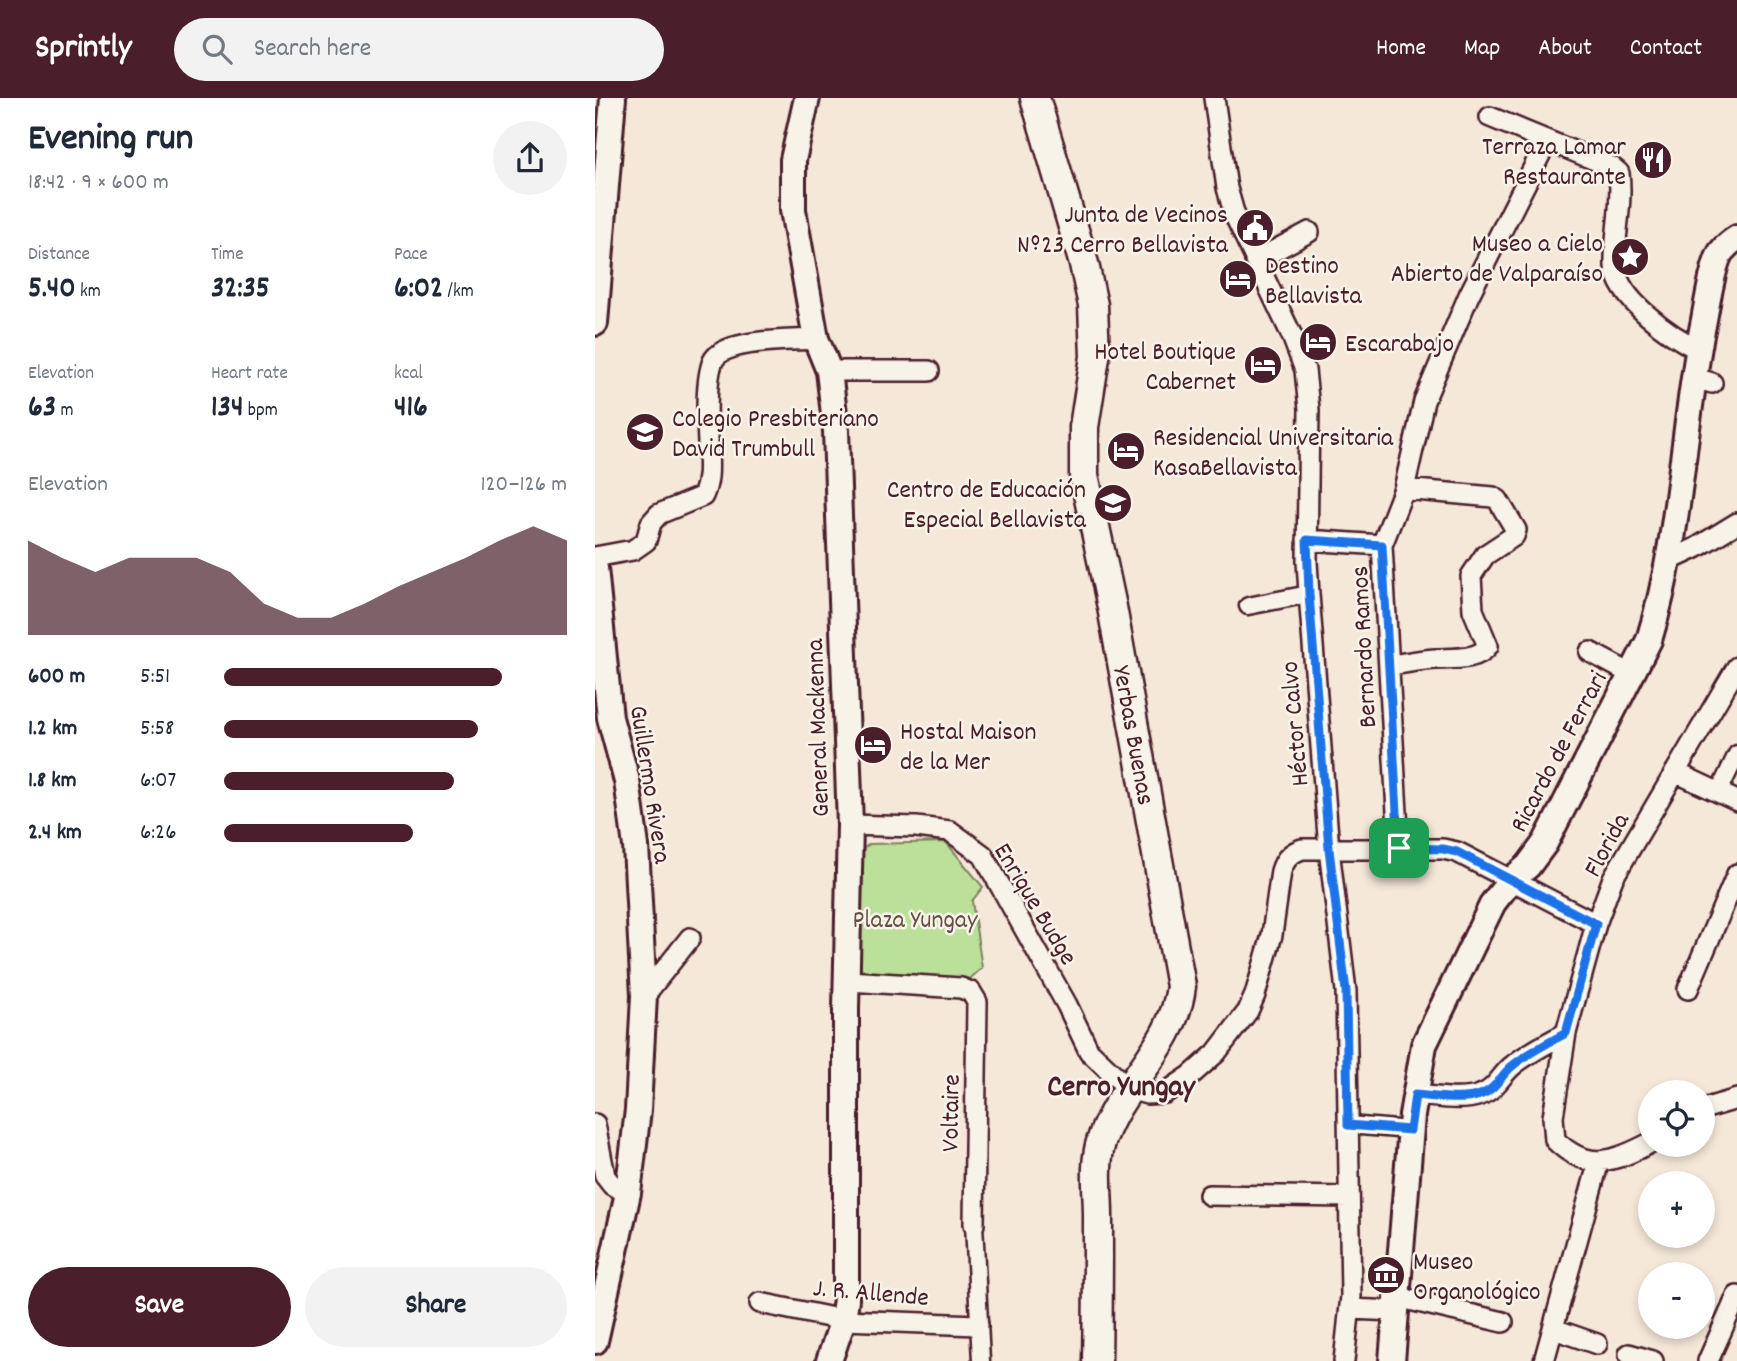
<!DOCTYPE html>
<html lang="en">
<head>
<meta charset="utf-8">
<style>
	body { margin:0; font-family:Dekko,sans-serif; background:#f2f2f3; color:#1f2937; height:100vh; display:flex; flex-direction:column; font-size:26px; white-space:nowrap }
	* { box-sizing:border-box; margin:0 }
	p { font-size:23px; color:#747a83 }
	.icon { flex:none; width:38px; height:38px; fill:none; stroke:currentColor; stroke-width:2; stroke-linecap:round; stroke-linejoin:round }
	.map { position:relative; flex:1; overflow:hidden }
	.sheet { display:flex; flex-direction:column; background:#fff; width:595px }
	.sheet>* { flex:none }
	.controls { position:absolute; left:1043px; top:982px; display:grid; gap:14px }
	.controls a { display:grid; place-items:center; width:77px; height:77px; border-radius:50%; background:#fff; box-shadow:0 4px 10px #0003; font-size:35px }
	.pin { position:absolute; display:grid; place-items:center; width:60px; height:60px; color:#fff; margin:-30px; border-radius:14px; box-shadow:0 4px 10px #0006 }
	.round { display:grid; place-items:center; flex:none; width:74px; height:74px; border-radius:37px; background:#f2f2f3 }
	.headline { display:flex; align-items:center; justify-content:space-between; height:119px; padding:0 28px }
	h1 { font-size:38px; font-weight:700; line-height:52px }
	.stats { display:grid; grid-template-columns:repeat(3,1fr); gap:10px; height:119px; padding:7px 28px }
	.stats div { display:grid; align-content:center }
	.stats b { font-size:30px; font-weight:700 }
	.stats small { font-size:19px; font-weight:400 }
	.stats p { font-size:19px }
	.chart { height:196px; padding:14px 28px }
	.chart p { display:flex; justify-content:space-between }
	.chart svg { width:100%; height:126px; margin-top:7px; fill:#4a1f2b; opacity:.7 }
	.action { display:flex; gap:14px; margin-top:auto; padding:14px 28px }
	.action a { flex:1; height:80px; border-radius:42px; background:#4a1f2b; color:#fff; font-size:28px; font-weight:700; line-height:80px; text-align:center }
	.action a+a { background:#f2f2f3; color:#1f2937 }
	ul { padding:0 28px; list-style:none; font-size:23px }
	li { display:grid; grid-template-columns:112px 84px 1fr; align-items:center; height:52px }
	li i { height:18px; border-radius:9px; background:#4a1f2b }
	header { display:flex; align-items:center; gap:42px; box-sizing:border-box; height:98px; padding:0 35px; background:#4a1f2b; color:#fff }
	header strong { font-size:33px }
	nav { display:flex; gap:38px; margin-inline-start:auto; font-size:24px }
	.search { width:490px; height:63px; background:#f2f2f3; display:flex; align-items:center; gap:18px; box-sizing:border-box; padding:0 24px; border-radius:38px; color:#747a83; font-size:26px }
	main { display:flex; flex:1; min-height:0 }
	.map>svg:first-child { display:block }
	.green { fill:#bbe09a; stroke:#828062; stroke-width:2 }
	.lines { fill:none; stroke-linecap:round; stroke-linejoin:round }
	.pedestrian-casing { stroke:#4a1f2b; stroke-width:21 }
	.minor-casing { stroke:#4a1f2b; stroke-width:24 }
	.tertiary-casing { stroke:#4a1f2b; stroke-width:30 }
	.secondary-casing { stroke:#4a1f2b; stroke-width:33 }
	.pedestrian { stroke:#f7f3e8; stroke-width:16 }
	.minor { stroke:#f7f3e8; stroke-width:19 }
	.tertiary { stroke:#f7f3e8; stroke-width:24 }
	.secondary { stroke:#f7f3e8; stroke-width:28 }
	.route-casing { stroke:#fff; stroke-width:14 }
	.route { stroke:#1a73e8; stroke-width:9 }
	.labels { text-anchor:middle; stroke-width:5; stroke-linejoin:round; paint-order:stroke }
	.poi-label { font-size:26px; fill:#4a1f2b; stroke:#f7f3e8; text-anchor:start }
	.street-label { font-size:26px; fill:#4a1f2b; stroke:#f7f3e8 }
	.park-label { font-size:26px; fill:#664f47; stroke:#f7f3e8 }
	.quarter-label { font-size:30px; font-weight:bold; fill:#4a1f2b; stroke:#f7f3e8 }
</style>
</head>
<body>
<header>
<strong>Sprintly</strong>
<div class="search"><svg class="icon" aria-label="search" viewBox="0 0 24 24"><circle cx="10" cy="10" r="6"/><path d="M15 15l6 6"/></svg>Search here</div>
<nav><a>Home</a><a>Map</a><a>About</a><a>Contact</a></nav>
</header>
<main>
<section class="sheet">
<div class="headline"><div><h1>Evening run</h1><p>18:42 · 9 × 600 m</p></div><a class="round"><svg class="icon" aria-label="share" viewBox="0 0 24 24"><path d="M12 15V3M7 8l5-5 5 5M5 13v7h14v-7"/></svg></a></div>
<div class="stats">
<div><p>Distance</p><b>5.40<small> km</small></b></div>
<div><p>Time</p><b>32:35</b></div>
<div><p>Pace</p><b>6:02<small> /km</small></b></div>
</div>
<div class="stats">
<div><p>Elevation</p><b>63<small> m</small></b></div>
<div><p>Heart rate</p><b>134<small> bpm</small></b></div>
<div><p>kcal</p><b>416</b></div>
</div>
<div class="chart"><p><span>Elevation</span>120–126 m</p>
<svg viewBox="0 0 160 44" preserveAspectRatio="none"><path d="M0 44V11L10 17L20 22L30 17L40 17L50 17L60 22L70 33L80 38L90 38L100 33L110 27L120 22L130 17L140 11L150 6L160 11V44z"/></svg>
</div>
<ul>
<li><b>600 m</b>5:51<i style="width:81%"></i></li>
<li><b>1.2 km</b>5:58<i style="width:74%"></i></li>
<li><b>1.8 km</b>6:07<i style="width:67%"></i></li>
<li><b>2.4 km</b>6:26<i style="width:55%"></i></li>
</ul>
<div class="action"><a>Save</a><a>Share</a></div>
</section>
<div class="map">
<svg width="1142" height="1263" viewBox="0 0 1142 1263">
	<rect width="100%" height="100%" fill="#f5e8d9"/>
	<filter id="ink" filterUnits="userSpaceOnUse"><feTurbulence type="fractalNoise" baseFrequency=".0143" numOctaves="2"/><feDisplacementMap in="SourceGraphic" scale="14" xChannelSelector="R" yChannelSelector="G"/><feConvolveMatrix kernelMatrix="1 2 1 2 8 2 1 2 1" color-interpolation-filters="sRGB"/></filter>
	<g filter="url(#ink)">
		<path class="green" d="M351 744 388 789 377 803 387 870 370 885 271 877 262 868 258 757 275 746Z"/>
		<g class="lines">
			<defs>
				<path id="pedestrian" d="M653 508 714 496
					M1128 685 1142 656
					M753 1027 815 1032
					M379 1126 386 1263"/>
				<path id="minor" d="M619 0 632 90 640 118 697 238 710 272 714 311 712 463 714 496 734 751 751 893 756 1198 749 1263
					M895 19 1017 69 1024 75C1028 107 1019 137 1020 168 1022 201 1077 239 1103 251
					M660 163 714 134
					M234 273H334
					M1099 280 1117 285
					M712 442 787 447
					M0 459 38 452 51 443 56 425 64 416 108 398C116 380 113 364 113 345 112 324 110 282 118 263 129 240 198 243 221 241
					M1073 463 1101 450 1142 425
					M995 554 1036 576
					M795 567C810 565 825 562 840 561 857 560 882 563 893 548L878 512 876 478 890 457 919 438 921 432 903 402 898 399 809 391
					M1080 674 1142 703
					M255 727 321 729 355 733 388 757 472 907 494 953 534 991 552 996 570 995 595 978 621 955 653 913 660 897 677 837 686 773C690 761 695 755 707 751H848L862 754 1001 826
					M804 750 787 447 809 391 829 303 874 197 952 43
					M253 883 366 890 376 894 382 904 379 1126
					M1093 891 1142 776
					M49 898 95 840
					M820 997C839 998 866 1004 885 997 900 992 905 979 916 969 932 955 953 945 971 935
					M1108 1011 1142 1001
					M0 1026 10 1078 17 1087 33 1095
					M1055 1045C1019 1064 992 1074 960 1042L958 1019 971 935 1001 826 1018 780 1142 569
					M614 1097 754 1099
					M802 1199 908 1224
					M165 1205 248 1222 383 1227
					M755 1211 801 1213
					M959 1231 1002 1246
					M1034 1256 1058 1263
					M949 1263 1004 1063
					M1113 1263 1142 1198"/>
				<path id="tertiary" d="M212 0 198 62V112L221 241 234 273 241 333 255 727 251 910V1201L248 1222 234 1263
					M0 225 18 0
					M0 470 15 620 32 683 41 748 49 898 43 1012 33 1095 0 1243
					M797 1263 817 1017 829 947 898 805 915 783 933 768 950 745 1054 542C1085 442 1087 335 1107 232 1111 214 1117 168 1126 154 1130 149 1137 143 1142 140"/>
				<g id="secondary">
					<path id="s1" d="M440 0 489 166 498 207 500 259 489 329V377L517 509 586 888C580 948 524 987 506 1044 499 1066 503 1095 503 1118 503 1167 503 1215 502 1263"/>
				</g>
			</defs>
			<use href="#pedestrian" class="pedestrian-casing"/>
			<use href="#minor" class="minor-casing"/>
			<use href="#tertiary" class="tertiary-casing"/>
			<use href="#secondary" class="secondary-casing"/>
			<use href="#pedestrian" class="pedestrian"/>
			<use href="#minor" class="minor"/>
			<use href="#tertiary" class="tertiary"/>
			<use href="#secondary" class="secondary"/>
		</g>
	</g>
	<g class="lines" filter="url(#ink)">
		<defs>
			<path id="route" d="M712 442 787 447 804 750 848 751 862 754 1001 826 971 935C953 945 932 955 916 969 905 979 900 992 885 997 866 1004 839 998 820 997L815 1032 753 1027 751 893 734 751 714 496Z"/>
		</defs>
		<use href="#route" class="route-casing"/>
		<use href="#route" class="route"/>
	</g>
	<defs>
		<symbol id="restaurant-disc" viewBox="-11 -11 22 22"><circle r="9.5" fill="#4a1f2b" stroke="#f7f3e8"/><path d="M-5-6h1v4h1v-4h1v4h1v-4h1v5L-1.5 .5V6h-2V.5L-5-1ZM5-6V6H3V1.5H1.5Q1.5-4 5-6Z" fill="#fff"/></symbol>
		<symbol id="civic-disc" viewBox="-11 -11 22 22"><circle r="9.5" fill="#4a1f2b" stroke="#f7f3e8"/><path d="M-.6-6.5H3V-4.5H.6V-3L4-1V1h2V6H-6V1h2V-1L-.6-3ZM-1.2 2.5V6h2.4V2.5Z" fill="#fff"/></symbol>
		<symbol id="sight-disc" viewBox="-11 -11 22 22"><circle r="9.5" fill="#4a1f2b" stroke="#f7f3e8"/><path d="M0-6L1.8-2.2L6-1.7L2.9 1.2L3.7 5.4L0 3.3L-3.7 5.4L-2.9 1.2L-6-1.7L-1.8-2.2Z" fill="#fff"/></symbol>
		<symbol id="hotel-disc" viewBox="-11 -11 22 22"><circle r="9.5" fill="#4a1f2b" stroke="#f7f3e8"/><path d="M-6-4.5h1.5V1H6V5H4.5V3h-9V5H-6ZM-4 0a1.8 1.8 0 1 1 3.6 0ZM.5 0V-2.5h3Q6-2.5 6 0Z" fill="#fff"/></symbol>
		<symbol id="school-disc" viewBox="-11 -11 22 22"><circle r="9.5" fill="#4a1f2b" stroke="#f7f3e8"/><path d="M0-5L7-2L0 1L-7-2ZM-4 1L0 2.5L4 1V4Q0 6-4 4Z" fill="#fff"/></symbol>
		<symbol id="museum-disc" viewBox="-11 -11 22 22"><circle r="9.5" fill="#4a1f2b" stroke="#f7f3e8"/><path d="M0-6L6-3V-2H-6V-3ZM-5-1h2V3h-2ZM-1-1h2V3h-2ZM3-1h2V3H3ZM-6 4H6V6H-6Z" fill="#fff"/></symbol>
	</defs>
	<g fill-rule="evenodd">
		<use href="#restaurant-disc" x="1036" y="40" width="44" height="44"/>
		<use href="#civic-disc" x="638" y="108" width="44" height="44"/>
		<use href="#sight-disc" x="1013" y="137" width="44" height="44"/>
		<use href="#hotel-disc" x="621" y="159" width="44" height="44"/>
		<use href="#hotel-disc" x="701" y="222" width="44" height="44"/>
		<use href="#hotel-disc" x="646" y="245" width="44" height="44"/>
		<use href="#school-disc" x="28" y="312" width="44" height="44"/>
		<use href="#hotel-disc" x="509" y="331" width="44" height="44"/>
		<use href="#school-disc" x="496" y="383" width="44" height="44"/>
		<use href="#hotel-disc" x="256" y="625" width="44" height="44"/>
		<use href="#museum-disc" x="769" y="1155" width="44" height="44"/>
	</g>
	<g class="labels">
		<g class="poi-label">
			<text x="1031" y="56" text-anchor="end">Terraza Lamar<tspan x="1031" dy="30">Restaurante</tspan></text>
			<text x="633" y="124" text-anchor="end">Junta de Vecinos<tspan x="633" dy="30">Nº23 Cerro Bellavista</tspan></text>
			<text x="1008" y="153" text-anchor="end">Museo a Cielo<tspan x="1008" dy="30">Abierto de Valparaíso</tspan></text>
			<text x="670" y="175">Destino<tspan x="670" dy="30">Bellavista</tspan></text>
			<text x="750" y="253">Escarabajo</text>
			<text x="641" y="261" text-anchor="end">Hotel Boutique<tspan x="641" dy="30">Cabernet</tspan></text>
			<text x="77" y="328">Colegio Presbiteriano<tspan x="77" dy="30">David Trumbull</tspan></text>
			<text x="558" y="347">Residencial Universitaria<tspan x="558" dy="30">KasaBellavista</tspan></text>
			<text x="491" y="399" text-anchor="end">Centro de Educación<tspan x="491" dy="30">Especial Bellavista</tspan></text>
			<text x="305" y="641">Hostal Maison<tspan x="305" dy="30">de la Mer</tspan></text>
			<text x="818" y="1171">Museo<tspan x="818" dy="30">Organológico</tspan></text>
		</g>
		<g class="street-label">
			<text transform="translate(767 549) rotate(-93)" y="9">Bernardo Ramos</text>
			<text transform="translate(698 626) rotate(-95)" y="9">Héctor Calvo</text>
			<text transform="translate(221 630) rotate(-92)" y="9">General Mackenna</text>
			<text dy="9" stroke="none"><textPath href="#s1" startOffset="651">Yerbas Buenas</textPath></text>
			<text transform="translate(962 653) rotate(-62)" y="9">Ricardo de Ferrari</text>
			<text transform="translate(57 686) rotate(81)" y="9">Guillermo Rivera</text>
			<text transform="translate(1010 746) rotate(-62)" y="9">Florida</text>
			<text transform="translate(442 805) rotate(59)" y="9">Enrique Budge</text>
			<text transform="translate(354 1015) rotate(-89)" y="9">Voltaire</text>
			<text transform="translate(276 1193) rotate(5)" y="9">J. R. Allende</text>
		</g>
		<g class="park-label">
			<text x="320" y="829">Plaza Yungay</text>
		</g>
		<g class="quarter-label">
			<text x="526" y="997">Cerro Yungay</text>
		</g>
	</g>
</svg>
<div class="controls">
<a><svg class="icon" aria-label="locate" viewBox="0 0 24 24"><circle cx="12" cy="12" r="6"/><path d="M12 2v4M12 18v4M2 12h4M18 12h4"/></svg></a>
<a>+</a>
<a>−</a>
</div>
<div class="pin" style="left:804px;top:750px;background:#1e9e55"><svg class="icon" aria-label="arrive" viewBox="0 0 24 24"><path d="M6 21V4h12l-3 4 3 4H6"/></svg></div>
</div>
</main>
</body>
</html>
